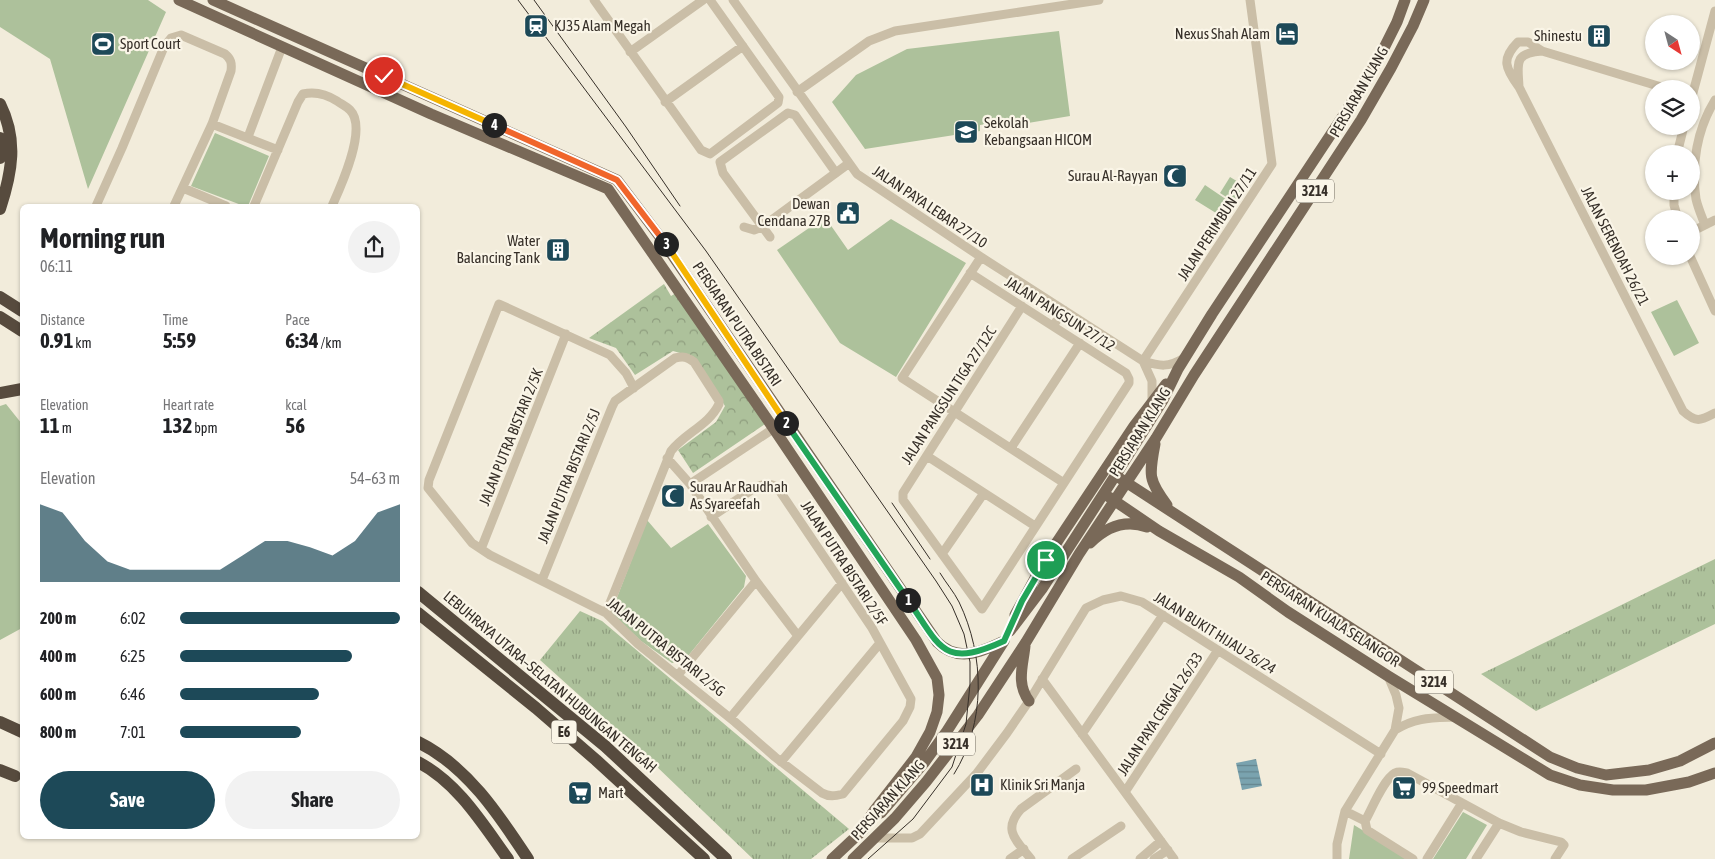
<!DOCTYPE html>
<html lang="en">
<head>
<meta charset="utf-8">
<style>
	body { margin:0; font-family:"Asap Condensed",sans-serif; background:#f2f2f2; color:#202124; height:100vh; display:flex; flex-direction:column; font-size:19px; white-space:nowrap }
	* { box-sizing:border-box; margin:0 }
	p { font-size:16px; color:#757577 }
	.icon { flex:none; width:28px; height:28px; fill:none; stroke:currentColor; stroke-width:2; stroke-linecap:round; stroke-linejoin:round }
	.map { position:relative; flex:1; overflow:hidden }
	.drawer { position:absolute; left:20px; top:204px; width:400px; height:635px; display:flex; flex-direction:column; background:#fff; border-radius:8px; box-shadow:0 1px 4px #0004 }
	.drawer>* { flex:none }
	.needle { width:32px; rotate:144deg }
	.fabs { position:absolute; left:1645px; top:15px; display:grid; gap:10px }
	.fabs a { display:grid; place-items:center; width:55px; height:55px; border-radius:50%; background:#fff; box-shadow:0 1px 4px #0004; font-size:25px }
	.pin { position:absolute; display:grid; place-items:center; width:42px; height:42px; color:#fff; margin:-21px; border:2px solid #fff; border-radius:50%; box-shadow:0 1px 5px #0007 }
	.km { position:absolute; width:25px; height:25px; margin:-12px; border-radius:50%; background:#222; color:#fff; font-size:14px; line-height:25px; text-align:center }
	.round { display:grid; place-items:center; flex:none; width:52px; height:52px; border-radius:26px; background:#f2f2f2 }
	.overview { display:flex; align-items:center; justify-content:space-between; height:85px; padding:0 20px }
	h1 { font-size:28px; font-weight:700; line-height:38px }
	.stats { display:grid; grid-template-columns:repeat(3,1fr); gap:8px; height:85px; padding:5px 20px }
	.stats div { display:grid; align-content:center }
	.stats b { font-size:21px; font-weight:700 }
	.stats small { font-size:14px; font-weight:400 }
	.stats p { font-size:14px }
	.chart { height:140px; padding:10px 20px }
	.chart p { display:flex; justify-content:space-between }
	.chart svg { width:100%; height:90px; margin-top:5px; fill:#1d4958; opacity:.7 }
	.primary-button { display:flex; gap:10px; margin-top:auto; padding:10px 20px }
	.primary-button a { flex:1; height:58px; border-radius:30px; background:#1d4958; color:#fff; font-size:20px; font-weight:700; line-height:58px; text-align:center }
	.primary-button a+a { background:#f2f2f2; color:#202124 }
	ul { padding:0 20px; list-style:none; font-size:16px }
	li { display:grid; grid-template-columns:80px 60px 1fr; align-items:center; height:38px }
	li i { height:12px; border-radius:6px; background:#1d4958 }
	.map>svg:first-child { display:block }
	.grass { fill:url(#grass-tufts) }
	.forest { fill:url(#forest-crowns) }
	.park { fill:#adc19b }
	.water { fill:url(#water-rules) }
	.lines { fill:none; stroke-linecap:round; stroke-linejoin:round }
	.minor { stroke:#cabea7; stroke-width:9 }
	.major { stroke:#796958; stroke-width:11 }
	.highway { stroke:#574b3e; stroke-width:12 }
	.tram { stroke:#362f28; stroke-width:1 }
	.split-1-casing { stroke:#fff; stroke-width:10 }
	.split-2-casing { stroke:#fff; stroke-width:10 }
	.split-3-casing { stroke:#fff; stroke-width:10 }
	.split-4-casing { stroke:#fff; stroke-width:10 }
	.split-5-casing { stroke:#fff; stroke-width:10 }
	.split-1 { stroke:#22a559; stroke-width:6 }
	.split-2 { stroke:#22a559; stroke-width:6 }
	.split-3 { stroke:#f5b400; stroke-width:6 }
	.split-4 { stroke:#f0652b; stroke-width:6 }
	.split-5 { stroke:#f5b400; stroke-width:6 }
	.labels { text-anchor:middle; stroke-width:4.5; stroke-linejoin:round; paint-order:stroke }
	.shield { fill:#faf5e7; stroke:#716a61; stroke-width:1 }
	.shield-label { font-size:14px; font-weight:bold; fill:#362f28 }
	.poi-label { font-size:15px; fill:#362f28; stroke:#faf5e7; text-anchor:start }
	.street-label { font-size:15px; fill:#362f28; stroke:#faf5e7 }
</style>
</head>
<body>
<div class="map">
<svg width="1715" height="859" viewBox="0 0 1715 859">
	<defs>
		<pattern id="grass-tufts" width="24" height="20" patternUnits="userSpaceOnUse" patternTransform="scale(1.25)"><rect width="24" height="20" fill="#adc19b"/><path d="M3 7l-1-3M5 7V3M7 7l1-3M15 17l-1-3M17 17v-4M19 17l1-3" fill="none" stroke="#8e9d7e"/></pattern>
		<pattern id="forest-crowns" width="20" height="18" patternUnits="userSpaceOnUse" patternTransform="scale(1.25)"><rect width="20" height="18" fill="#adc19b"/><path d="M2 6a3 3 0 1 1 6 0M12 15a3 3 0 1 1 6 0" fill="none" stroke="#8e9d7e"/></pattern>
		<pattern id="water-rules" width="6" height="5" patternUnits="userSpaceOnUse" patternTransform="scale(1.25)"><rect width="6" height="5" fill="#7aa3af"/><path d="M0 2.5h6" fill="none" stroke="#65858e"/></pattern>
	</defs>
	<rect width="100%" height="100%" fill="#f2ecdb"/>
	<path class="grass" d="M1715 559V624L1536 711 1481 674Z
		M580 611 602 621 849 829 811 859H753L630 741 540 660Z"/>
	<path class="forest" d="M664 284 671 296 676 293 765 424 693 473 678 450 716 422 725 406 694 357 673 351 635 375 616 348 589 338Z"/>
	<path class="park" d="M0 0H148L166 12 88 189 50 59 0 27Z
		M1059 31 1070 116 993 129 992 123 980 125V131L865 149 832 102 856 75 907 49Z
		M215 133 269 156 248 206H244L191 186Z
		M1230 177 1245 186 1234 202 1220 193Z
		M1205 185 1233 204 1224 218 1195 200Z
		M825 217 848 250 891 219 966 263 896 377 840 343 777 250Z
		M1677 300 1699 343 1674 356 1651 312Z
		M6 404 22 424V628L0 640V406Z
		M647 520 671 548 708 524 746 576 744 587 684 661 672 663 641 641 611 613Z
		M1463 812 1487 825 1466 859H1433Z
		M1354 825 1410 859H1349Z"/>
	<path class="water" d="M1256 759 1262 786 1242 790 1236 763Z"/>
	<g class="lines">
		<path class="minor" d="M594 0 701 150 710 154 778 103 779 97 710 0
			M733 0 857 174 981 257 1143 361C1160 366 1168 368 1184 358
			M630 52 703 0
			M1519 87C1505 68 1501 59 1518 42H1528L1542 51
			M1668 89 1542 51C1513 53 1518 64 1519 87L1683 411C1696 423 1700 421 1715 413
			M797 92 869 41 895 31 1099 0
			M1691 100 1715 11
			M665 102 743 46
			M212 124 278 150
			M248 137 282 47
			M1677 154 1684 126
			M183 188 226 206
			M1674 191V205L1678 219
			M96 206 122 148 164 47 171 38 181 35 225 54C231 59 232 63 231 71L212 124 174 206
			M254 206 298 102 303 94C316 91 326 94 337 101 341 104 346 106 350 110 368 128 341 186 332 206
			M1705 225C1702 217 1698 208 1696 199 1691 165 1697 129 1715 100
			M744 227 754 230 762 227 848 164
			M1691 232 1715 220
			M770 237 723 173 720 162 788 113 795 115 836 173
			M1690 256 1715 311
			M981 257 902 378 1064 483
			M970 273C1022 306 1074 340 1126 373L1129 379V383L982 609 903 500V493L1022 306
			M1053 326 1064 310
			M1143 361 1272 164 1250 0
			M1143 361 1152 381V401
			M634 388 626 373 610 355 499 304 429 480 428 488 472 543 490 555 606 613 638 644 735 722 775 757 822 793C829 797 835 796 843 794L903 721 910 707 911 699 872 628 777 487C769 483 764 484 756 487L711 517
			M1011 448 1080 343
			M927 456 1035 526
			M667 458 690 484 756 581 798 636
			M690 484 785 421
			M481 549 566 334
			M942 554 984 493
			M542 580 612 407 615 401 675 358C684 356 687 357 694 362L719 401V404C709 425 685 433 671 451L606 613
			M678 675 756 581
			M1042 679 1174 859
			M730 718 842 583
			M1395 730C1416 717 1432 718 1456 717
			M1082 734 1163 615
			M781 762 880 643
			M1125 792 1218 650
			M1345 811 1365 821
			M1365 821C1372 809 1383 780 1395 773 1399 771 1402 772 1407 773L1499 823 1521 832 1561 842 1564 845 1555 859
			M1365 821 1367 830 1413 859
			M876 838H912L920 834 977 773 1007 733 1029 701 1086 608 1103 600 1121 596 1142 602 1381 754
			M1010 859 1024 849
			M1031 859C1016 840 1002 830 1021 809L1076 769
			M1072 859 1121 826
			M1140 859 1161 841
			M1154 859 1168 850
			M1337 859V844L1345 811 1395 730 1399 708 1396 695 1388 676
			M1427 859 1462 803
			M1476 859 1499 823"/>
		<path class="major" d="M179 0 431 114 608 189 774 429 916 640 937 678 939 695 937 712 930 732 916 757 874 811 859 834
			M213 0 617 180 660 237 937 642C958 663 981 652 1004 641
			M1155 444C1149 475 1148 480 1167 505
			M1121 479 1550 757 1577 768 1606 775 1649 770 1680 761 1715 743
			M1109 497 1159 531 1239 577 1288 612 1388 676 1550 775 1580 785 1613 790H1646L1689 782 1715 773
			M1090 543C1106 527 1125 519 1147 527
			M1015 615 1045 560 1134 426 1166 384
			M1010 631 1042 589 1115 476 1163 400 1178 369 1212 314 1345 113 1378 60 1397 22 1405 0
			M1025 646C1023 666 1016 683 1029 701
			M881 813 924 763 947 731 1004 641
			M832 859 864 829
			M853 859 895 818 926 782 978 715 1026 642 1079 554 1156 438 1194 375 1361 120 1391 68 1413 26 1424 0"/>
		<path class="highway" d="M0 104C18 140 12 172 0 209
			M0 138V158
			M0 297 22 311
			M0 317 22 331
			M0 393 22 389
			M418 592 605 746 726 859
			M418 613 536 708 596 760 704 859
			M0 722 22 732
			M418 742C467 766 499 815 528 859
			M418 762C458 783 482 823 508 859
			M0 770 15 776"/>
		<path class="tram" d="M518 0 706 251 936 581 952 606 964 634 970 662V684L966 724 952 767 913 819 868 859
			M534 0 626 127 680 206
			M892 503 930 559
			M940 573C946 583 954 592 959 602 985 656 986 723 954 774"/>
	</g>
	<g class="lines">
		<defs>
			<path id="split-1" d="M908 600C941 648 943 669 1004 641L1022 601 1046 560"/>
			<path id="split-2" d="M786 423 908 600"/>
			<path id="split-3" d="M666 244 786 423"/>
			<path id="split-4" d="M494 125 617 180 666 244"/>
			<path id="split-5" d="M384 76 494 125"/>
		</defs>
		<use href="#split-1" class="split-1-casing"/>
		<use href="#split-2" class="split-2-casing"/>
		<use href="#split-3" class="split-3-casing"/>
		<use href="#split-4" class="split-4-casing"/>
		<use href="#split-5" class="split-5-casing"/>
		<use href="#split-1" class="split-1"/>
		<use href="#split-2" class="split-2"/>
		<use href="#split-3" class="split-3"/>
		<use href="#split-4" class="split-4"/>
		<use href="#split-5" class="split-5"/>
	</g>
	<defs>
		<symbol id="station-square" viewBox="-11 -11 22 22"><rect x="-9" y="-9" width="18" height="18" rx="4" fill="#1d4958" stroke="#faf5e7"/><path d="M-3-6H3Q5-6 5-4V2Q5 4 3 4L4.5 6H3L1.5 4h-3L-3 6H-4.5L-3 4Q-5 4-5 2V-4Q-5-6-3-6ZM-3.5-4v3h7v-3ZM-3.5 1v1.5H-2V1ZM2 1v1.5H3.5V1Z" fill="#fff"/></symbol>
		<symbol id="hotel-square" viewBox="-11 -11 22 22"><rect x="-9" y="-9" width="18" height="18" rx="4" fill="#1d4958" stroke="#faf5e7"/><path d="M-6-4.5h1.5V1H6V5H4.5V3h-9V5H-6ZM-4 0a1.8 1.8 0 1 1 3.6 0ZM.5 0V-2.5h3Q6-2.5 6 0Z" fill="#fff"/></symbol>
		<symbol id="building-square" viewBox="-11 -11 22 22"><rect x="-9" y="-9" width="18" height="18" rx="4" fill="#1d4958" stroke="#faf5e7"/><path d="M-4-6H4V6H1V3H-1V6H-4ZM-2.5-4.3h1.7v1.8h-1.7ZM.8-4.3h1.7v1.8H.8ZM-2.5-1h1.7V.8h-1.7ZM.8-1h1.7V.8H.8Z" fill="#fff"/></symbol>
		<symbol id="stadium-square" viewBox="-11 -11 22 22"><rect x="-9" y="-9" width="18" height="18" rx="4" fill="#1d4958" stroke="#faf5e7"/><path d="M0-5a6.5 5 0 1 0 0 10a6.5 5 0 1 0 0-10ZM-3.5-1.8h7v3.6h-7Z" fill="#fff"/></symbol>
		<symbol id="school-square" viewBox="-11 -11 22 22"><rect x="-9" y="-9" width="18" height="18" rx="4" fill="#1d4958" stroke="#faf5e7"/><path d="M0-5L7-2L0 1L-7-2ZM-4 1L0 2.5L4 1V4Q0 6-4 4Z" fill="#fff"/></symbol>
		<symbol id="mosque-square" viewBox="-11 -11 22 22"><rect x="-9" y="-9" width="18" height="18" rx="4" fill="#1d4958" stroke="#faf5e7"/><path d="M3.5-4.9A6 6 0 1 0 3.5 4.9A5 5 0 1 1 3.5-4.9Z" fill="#fff"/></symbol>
		<symbol id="civic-square" viewBox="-11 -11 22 22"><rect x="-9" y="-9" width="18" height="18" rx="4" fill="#1d4958" stroke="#faf5e7"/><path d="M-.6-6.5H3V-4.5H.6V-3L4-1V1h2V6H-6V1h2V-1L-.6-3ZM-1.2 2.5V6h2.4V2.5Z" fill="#fff"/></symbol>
		<symbol id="hospital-square" viewBox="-11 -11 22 22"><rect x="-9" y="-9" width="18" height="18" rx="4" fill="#1d4958" stroke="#faf5e7"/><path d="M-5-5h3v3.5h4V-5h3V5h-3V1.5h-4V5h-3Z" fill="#fff"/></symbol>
		<symbol id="supermarket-square" viewBox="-11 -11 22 22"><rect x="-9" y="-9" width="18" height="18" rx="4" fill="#1d4958" stroke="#faf5e7"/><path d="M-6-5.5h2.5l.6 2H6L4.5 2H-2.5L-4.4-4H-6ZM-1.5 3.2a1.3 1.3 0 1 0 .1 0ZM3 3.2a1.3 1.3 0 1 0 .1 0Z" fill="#fff"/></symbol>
	</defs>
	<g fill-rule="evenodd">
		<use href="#station-square" x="522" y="12" width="28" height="28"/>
		<use href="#hotel-square" x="1273" y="20" width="28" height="28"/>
		<use href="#building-square" x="1585" y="22" width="28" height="28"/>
		<use href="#stadium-square" x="89" y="30" width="28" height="28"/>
		<use href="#school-square" x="952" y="118" width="28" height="28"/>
		<use href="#mosque-square" x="1161" y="162" width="28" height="28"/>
		<use href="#civic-square" x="834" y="199" width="28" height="28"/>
		<use href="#building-square" x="544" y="236" width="28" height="28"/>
		<use href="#mosque-square" x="659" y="482" width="28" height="28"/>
		<use href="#hospital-square" x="968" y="771" width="28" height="28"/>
		<use href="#supermarket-square" x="1390" y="774" width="28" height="28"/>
		<use href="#supermarket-square" x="566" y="779" width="28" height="28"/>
	</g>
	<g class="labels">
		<g class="shield">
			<rect x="1296" y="179.5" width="38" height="23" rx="4"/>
			<rect x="1415" y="670.5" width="38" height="23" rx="4"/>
			<rect x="551.5" y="720.5" width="25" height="23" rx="4"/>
			<rect x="937" y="732.5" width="38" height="23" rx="4"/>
		</g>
		<g class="shield-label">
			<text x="1315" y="196">3214</text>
			<text x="1434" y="687">3214</text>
			<text x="564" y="737">E6</text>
			<text x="956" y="749">3214</text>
		</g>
		<g class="poi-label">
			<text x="554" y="31">KJ35 Alam Megah</text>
			<text x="1270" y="39" text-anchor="end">Nexus Shah Alam</text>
			<text x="1582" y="41" text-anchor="end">Shinestu</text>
			<text x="120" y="49">Sport Court</text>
			<text x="984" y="128">Sekolah<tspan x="984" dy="17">Kebangsaan HICOM</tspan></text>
			<text x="1158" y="181" text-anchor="end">Surau Al-Rayyan</text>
			<text x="830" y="209" text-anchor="end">Dewan<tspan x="830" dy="17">Cendana 27B</tspan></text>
			<text x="540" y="246" text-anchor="end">Water<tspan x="540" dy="17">Balancing Tank</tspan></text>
			<text x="690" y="492">Surau Ar Raudhah<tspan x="690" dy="17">As Syareefah</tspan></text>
			<text x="1000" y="790">Klinik Sri Manja</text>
			<text x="1422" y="793">99 Speedmart</text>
			<text x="598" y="798">Mart</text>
		</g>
		<g class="street-label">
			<text transform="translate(1359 92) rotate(-60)" y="5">PERSIARAN KLANG</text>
			<text transform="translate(930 207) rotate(34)" y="5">JALAN PAYA LEBAR 27/10</text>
			<text transform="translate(1217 224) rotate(-57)" y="5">JALAN PERIMBUN 27/11</text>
			<text transform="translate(1615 246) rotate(63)" y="5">JALAN SERENDAH 26/21</text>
			<text transform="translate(1060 314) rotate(32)" y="5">JALAN PANGSUN 27/12</text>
			<text transform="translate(737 324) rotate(56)" y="5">PERSIARAN PUTRA BISTARI</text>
			<text transform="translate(949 395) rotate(-57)" y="5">JALAN PANGSUN TIGA 27/12C</text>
			<text transform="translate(1140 432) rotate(-58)" y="5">PERSIARAN KLANG</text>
			<text transform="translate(511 437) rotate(-68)" y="5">JALAN PUTRA BISTARI 2/5K</text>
			<text transform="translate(569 476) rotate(-68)" y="5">JALAN PUTRA BISTARI 2/5J</text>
			<text transform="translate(844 563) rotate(57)" y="5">JALAN PUTRA BISTARI 2/5F</text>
			<text transform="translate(1330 619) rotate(33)" y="5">PERSIARAN KUALA SELANGOR</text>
			<text transform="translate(1215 633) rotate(32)" y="5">JALAN BUKIT HIJAU 26/24</text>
			<text transform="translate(666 647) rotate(39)" y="5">JALAN PUTRA BISTARI 2/5G</text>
			<text transform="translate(550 682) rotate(40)" y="5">LEBUHRAYA UTARA–SELATAN HUBUNGAN TENGAH</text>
			<text transform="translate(1160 714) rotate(-57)" y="5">JALAN PAYA CENGAL 26/33</text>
			<text transform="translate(888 800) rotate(-48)" y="5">PERSIARAN KLANG</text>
		</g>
	</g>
</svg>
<div class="fabs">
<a><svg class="needle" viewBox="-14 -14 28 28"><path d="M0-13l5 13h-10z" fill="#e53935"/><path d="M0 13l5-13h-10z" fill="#757577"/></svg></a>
<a><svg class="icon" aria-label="layers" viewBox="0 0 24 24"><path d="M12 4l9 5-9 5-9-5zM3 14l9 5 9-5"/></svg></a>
<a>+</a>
<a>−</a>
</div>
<div class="pin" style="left:1046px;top:560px;background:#1e9e55"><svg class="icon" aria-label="arrive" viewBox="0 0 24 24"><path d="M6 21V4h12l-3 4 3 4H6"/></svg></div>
<div class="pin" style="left:384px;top:76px;background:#d93025"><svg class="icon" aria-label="check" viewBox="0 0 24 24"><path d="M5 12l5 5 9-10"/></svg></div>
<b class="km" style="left:908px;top:600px">1</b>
<b class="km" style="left:786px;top:423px">2</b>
<b class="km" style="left:666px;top:244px">3</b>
<b class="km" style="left:494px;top:125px">4</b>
<section class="drawer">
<div class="overview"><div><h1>Morning run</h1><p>06:11</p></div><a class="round"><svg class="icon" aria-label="share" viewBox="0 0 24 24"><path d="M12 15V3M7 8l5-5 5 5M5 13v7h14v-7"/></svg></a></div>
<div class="stats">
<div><p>Distance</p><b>0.91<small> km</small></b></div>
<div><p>Time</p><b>5:59</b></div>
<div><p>Pace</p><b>6:34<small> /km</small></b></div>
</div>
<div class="stats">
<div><p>Elevation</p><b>11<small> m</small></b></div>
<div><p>Heart rate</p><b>132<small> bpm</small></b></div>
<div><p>kcal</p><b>56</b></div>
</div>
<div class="chart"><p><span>Elevation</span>54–63 m</p>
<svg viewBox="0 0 160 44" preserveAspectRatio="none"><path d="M0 44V6L10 10L20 24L30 34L40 38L50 38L60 38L70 38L80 38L90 31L100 24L110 24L120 27L130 31L140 24L150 10L160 6V44z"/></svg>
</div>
<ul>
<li><b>200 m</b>6:02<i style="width:100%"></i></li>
<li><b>400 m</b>6:25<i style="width:78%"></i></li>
<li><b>600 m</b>6:46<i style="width:63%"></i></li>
<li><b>800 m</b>7:01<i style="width:55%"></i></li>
</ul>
<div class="primary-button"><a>Save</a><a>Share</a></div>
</section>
</div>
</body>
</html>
